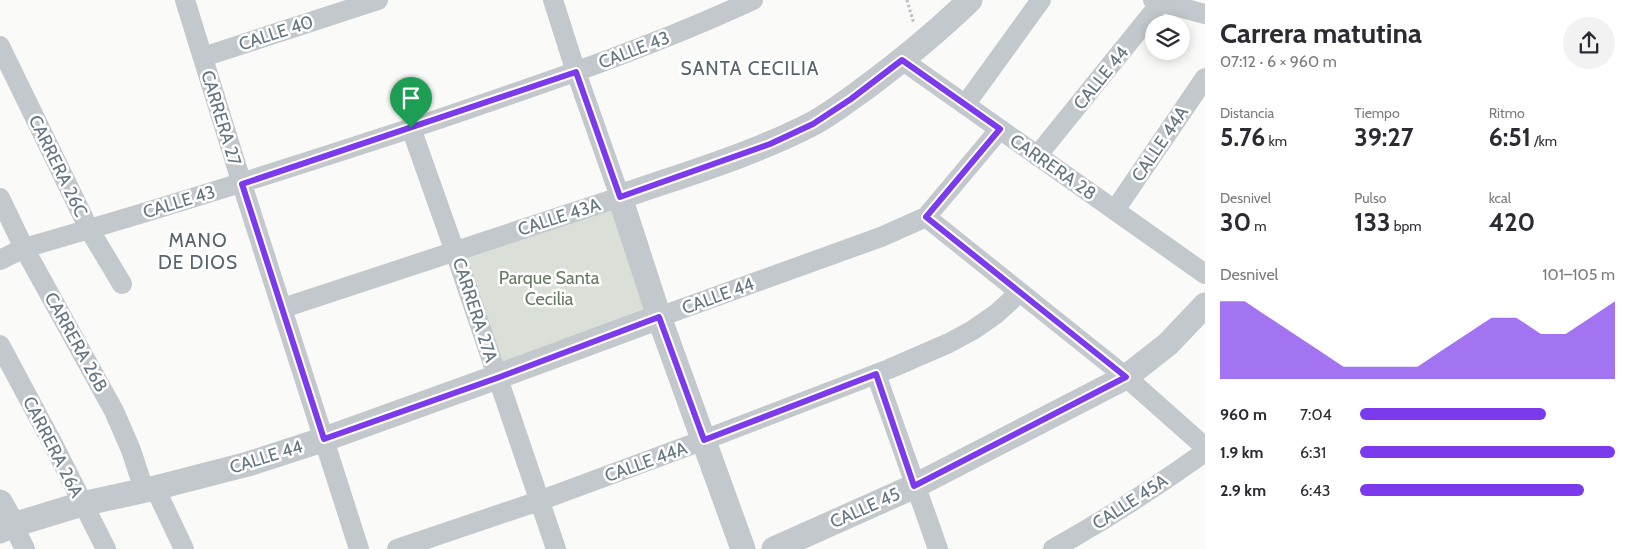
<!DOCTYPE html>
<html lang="es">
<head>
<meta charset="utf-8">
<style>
	body { margin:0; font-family:Cabin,sans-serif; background:#f2f2f3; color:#2b2b33; height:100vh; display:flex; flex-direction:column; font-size:19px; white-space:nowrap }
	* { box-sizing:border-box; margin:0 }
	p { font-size:16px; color:#7c7c81 }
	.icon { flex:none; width:28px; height:28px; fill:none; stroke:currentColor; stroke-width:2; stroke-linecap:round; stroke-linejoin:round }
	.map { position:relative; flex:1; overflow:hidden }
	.side { display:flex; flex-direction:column; background:#fff; width:425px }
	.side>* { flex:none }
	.buttons { position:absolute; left:1145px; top:15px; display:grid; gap:10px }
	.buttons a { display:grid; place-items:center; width:45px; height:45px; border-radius:50%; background:#fff; box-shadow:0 2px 12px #0003; font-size:25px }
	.pin { position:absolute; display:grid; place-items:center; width:42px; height:42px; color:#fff; margin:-51px -21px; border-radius:50% 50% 50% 0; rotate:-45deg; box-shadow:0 0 5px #0007 }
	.pin .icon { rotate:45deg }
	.round { display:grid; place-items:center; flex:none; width:52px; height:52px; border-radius:26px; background:#f2f2f3 }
	.overview { display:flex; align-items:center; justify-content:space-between; height:85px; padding:0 15px }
	h1 { font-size:28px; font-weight:700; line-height:38px }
	.stats { display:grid; grid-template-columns:repeat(3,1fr); gap:8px; height:85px; padding:5px 15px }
	.stats div { display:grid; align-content:center }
	.stats b { font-size:25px; font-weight:700 }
	.stats small { font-size:14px; font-weight:400 }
	.stats p { font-size:14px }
	.chart { height:140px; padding:10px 15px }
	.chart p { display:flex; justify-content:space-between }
	.chart svg { width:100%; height:90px; margin-top:5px; fill:#7c3aed; opacity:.7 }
	ul { padding:0 15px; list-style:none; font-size:16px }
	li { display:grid; grid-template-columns:80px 60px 1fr; align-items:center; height:38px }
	li i { height:12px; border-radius:6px; background:#7c3aed }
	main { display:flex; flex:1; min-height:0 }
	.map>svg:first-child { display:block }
	.green { fill:#dadfd7 }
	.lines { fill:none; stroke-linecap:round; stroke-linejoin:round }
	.path { stroke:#bbbfc2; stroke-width:3; stroke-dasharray:2.5 2.5; stroke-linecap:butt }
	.minor { stroke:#c3c8cc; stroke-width:20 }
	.tertiary { stroke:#c3c8cc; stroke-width:25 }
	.route-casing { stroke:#fff; stroke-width:10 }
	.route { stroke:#7c3aed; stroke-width:6 }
	.labels { text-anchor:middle; stroke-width:5; stroke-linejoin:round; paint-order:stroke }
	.street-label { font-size:18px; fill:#657683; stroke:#fff }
	.park-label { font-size:18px; fill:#687a64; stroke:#fff }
	.neighbourhood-label { font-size:19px; letter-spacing:1px; fill:#57646e; stroke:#fff }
</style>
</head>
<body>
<main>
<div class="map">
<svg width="1205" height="549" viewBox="0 0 1205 549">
	<rect width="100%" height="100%" fill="#fafaf8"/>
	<path class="green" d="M620 197 659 317 497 377 455 252Z"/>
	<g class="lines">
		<path class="path" d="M907 0 914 24"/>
		<path class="minor" d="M185 0 242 184 359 549
			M1153 0 1205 14
			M0 46 89 229 122 284
			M203 57 378 0
			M902 60 1205 274
			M965 105 1041 0
			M411 128 455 252 556 549
			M1037 156 1163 0
			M0 198 24 248 114 411 131 450 144 490
			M1115 210 1205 78
			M926 217 1126 377 1205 447
			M0 260 24 248C164 208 303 164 442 118 547 82 652 47 753 0
			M283 308 620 197 576 72 553 0
			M659 317 881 237 926 217 1000 129
			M0 345 54 446 106 549
			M876 374 938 549
			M155 488 184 549
			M13 525 25 549
			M397 549 539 501 704 440 889 369 949 343 973 330 996 314 1020 292
			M1053 549C1105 520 1156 487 1205 452"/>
		<path class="tertiary" d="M0 502 13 525
			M0 531 13 525 82 504 155 488 248 464 325 439 497 377 659 317
			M743 549 659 317 620 197C683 175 752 155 812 124 831 114 850 99 868 86 904 59 938 31 970 0
			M774 549 915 486 1126 377 1168 344 1205 305"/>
	</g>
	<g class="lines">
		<defs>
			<path id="route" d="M902 60 1000 129 926 217 1126 377 914 486 876 374 704 440 659 317 497 378 324 439 242 184 576 72 620 197 770 144 813 124 851 99Z"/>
		</defs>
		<use href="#route" class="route-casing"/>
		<use href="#route" class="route"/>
	</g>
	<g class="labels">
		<g class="street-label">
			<text transform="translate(276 33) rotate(-18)" y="6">CALLE 40</text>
			<text transform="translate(634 50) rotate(-21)" y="6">CALLE 43</text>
			<text transform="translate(1101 78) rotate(-51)" y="6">CALLE 44</text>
			<text transform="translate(221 118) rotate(73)" y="6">CARRERA 27</text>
			<text transform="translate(1160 144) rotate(-56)" y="6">CALLE 44A</text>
			<text transform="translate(58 166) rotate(64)" y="6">CARRERA 26C</text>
			<text transform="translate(1053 167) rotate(35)" y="6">CARRERA 28</text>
			<text transform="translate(179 202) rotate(-17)" y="6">CALLE 43</text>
			<text transform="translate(559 217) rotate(-18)" y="6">CALLE 43A</text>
			<text transform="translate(718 296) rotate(-20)" y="6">CALLE 44</text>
			<text transform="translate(475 310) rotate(72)" y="6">CARRERA 27A</text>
			<text transform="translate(76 342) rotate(61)" y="6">CARRERA 26B</text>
			<text transform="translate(53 447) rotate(63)" y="6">CARRERA 26A</text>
			<text transform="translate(266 457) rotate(-17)" y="6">CALLE 44</text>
			<text transform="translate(646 462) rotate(-20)" y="6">CALLE 44A</text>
			<text transform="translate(1130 502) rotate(-33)" y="6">CALLE 45A</text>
			<text transform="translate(865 508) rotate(-24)" y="6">CALLE 45</text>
		</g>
		<g class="park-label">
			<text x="549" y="284">Parque Santa<tspan x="549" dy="21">Cecilia</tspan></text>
		</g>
		<g class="neighbourhood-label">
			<text x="750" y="75">SANTA CECILIA</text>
			<text x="198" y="247">MANO<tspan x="198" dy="22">DE DIOS</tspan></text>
		</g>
	</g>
</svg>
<div class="buttons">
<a><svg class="icon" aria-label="layers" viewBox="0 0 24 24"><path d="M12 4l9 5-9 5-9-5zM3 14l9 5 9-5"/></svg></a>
</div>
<div class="pin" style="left:411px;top:128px;background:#1e9e55"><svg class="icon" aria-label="arrive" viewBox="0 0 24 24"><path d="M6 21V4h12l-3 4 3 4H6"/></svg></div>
</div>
<section class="side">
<div class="overview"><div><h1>Carrera matutina</h1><p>07:12 · 6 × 960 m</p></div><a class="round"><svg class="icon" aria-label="share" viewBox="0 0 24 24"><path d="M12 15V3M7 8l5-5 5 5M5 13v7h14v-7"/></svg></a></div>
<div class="stats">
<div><p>Distancia</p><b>5.76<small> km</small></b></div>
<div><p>Tiempo</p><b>39:27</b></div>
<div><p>Ritmo</p><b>6:51<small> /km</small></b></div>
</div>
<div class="stats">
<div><p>Desnivel</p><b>30<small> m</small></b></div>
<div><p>Pulso</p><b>133<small> bpm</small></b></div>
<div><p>kcal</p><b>420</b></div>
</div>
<div class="chart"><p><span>Desnivel</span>101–105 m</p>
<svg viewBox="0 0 160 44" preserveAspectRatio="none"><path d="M0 44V6L10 6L20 14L30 22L40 30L50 38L60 38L70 38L80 38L90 30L100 22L110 14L120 14L130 22L140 22L150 14L160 6V44z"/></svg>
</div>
<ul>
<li><b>960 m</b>7:04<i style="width:73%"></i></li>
<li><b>1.9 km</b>6:31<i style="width:100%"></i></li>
<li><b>2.9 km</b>6:43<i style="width:88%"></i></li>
</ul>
</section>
</main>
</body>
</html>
